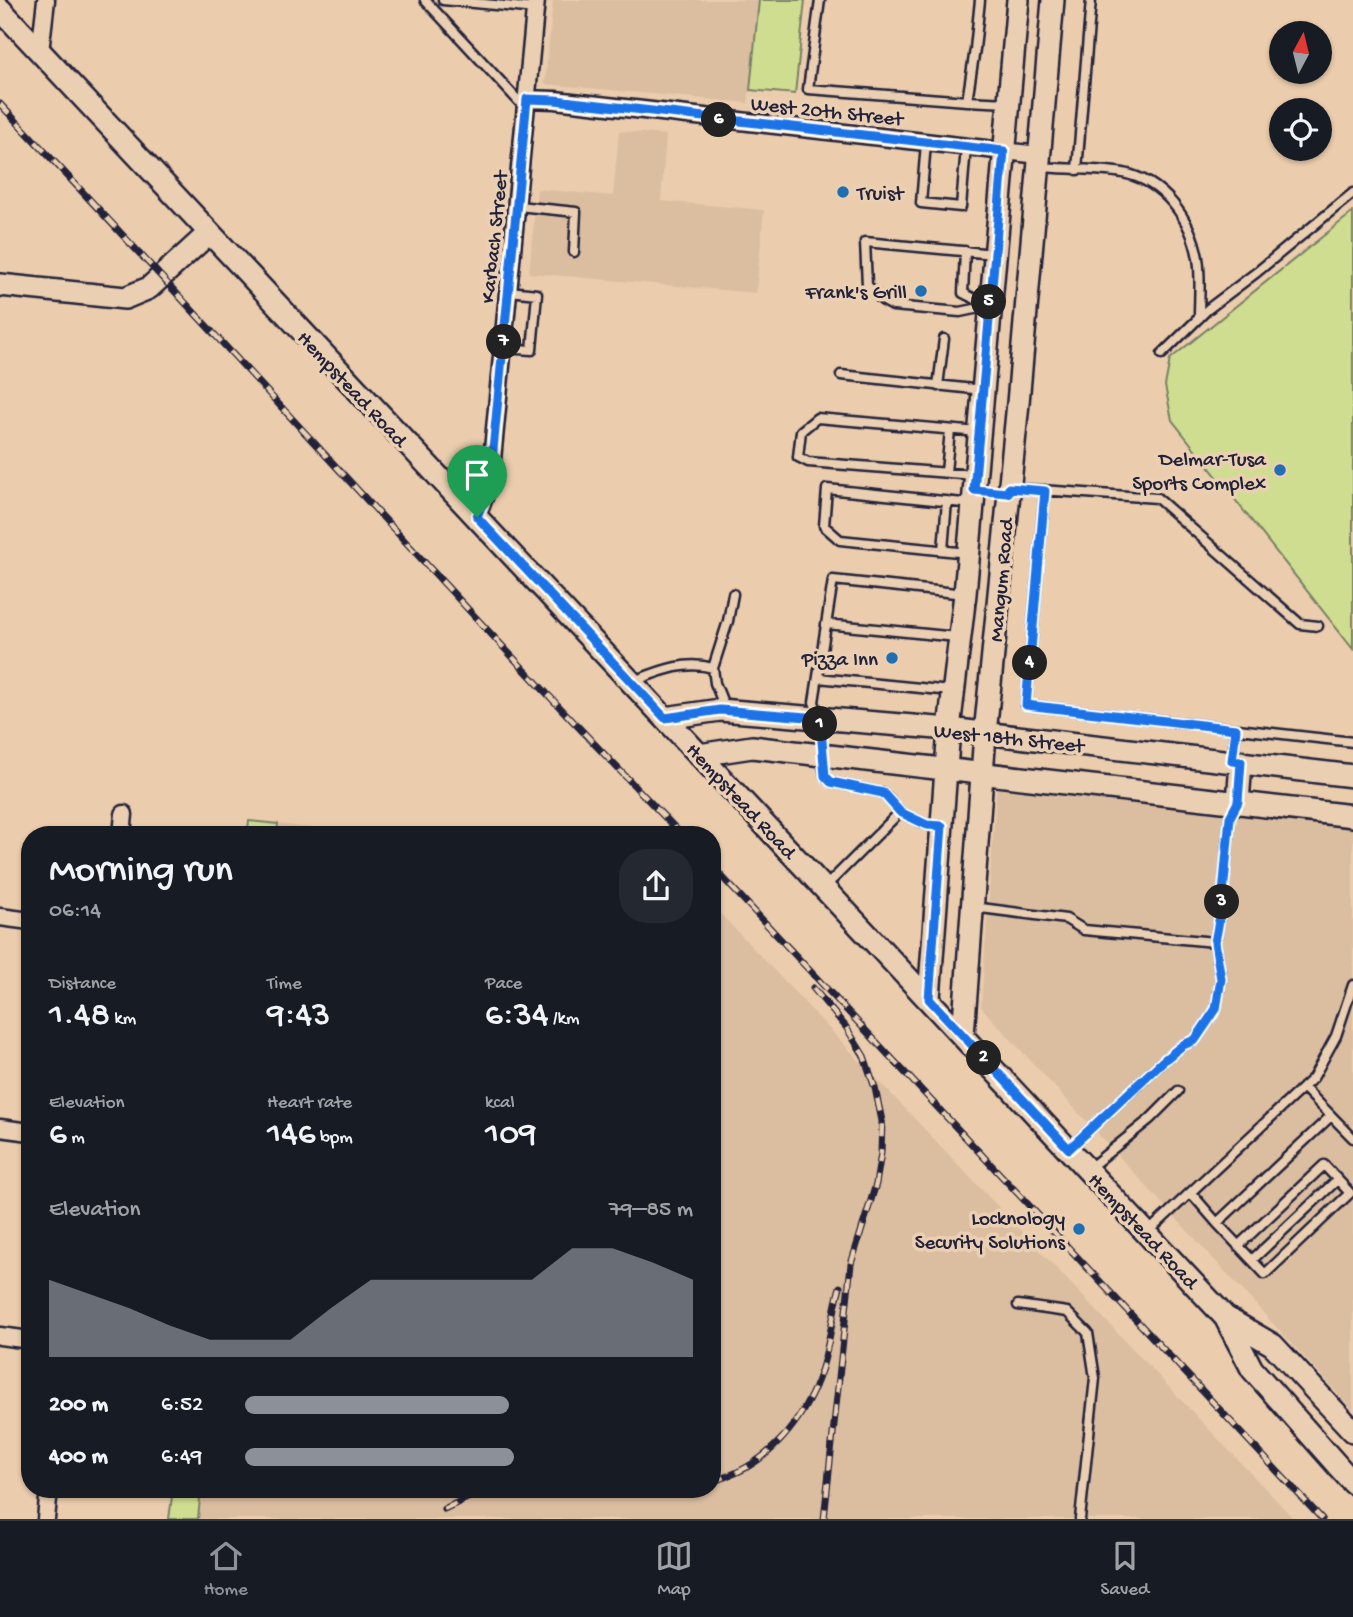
<!DOCTYPE html>
<html lang="en">
<head>
<meta charset="utf-8">
<style>
	body { margin:0; font-family:"Gochi Hand",sans-serif; background:#242831; color:#f1f3f6; height:100vh; display:flex; flex-direction:column; font-size:26px; white-space:nowrap }
	* { box-sizing:border-box; margin:0 }
	p { font-size:23px; color:#9ea1a6 }
	.icon { flex:none; width:38px; height:38px; fill:none; stroke:currentColor; stroke-width:2; stroke-linecap:round; stroke-linejoin:round }
	.map { position:relative; flex:1; overflow:hidden }
	.sheet { position:absolute; left:21px; top:826px; width:700px; height:672px; display:flex; flex-direction:column; background:#171b24; border-radius:28px; box-shadow:0 2px 5px #0004 }
	.sheet>* { flex:none }
	.needle { width:46px; rotate:7deg }
	.tools { position:absolute; left:1269px; top:21px; display:grid; gap:14px }
	.tools a { display:grid; place-items:center; width:63px; height:63px; border-radius:50%; background:#171b24; box-shadow:0 2px 5px #0004; font-size:35px }
	.pin { position:absolute; display:grid; place-items:center; width:60px; height:60px; color:#fff; margin:-72px -30px; border-radius:50% 50% 50% 0; rotate:-45deg; box-shadow:0 0 7px #0007 }
	.pin .icon { rotate:45deg }
	.km { position:absolute; width:35px; height:35px; margin:-18px; border-radius:50%; background:#222; color:#fff; font-size:19px; line-height:35px; text-align:center }
	.round { display:grid; place-items:center; flex:none; width:74px; height:74px; border-radius:28px; background:#242831 }
	.head { display:flex; align-items:center; justify-content:space-between; height:119px; padding:0 28px }
	h1 { font-size:38px; font-weight:600; line-height:52px }
	.metrics { display:grid; grid-template-columns:repeat(3,1fr); gap:10px; height:119px; padding:7px 28px }
	.metrics div { display:grid; align-content:center }
	.metrics b { font-size:35px; font-weight:600 }
	.metrics small { font-size:19px; font-weight:400 }
	.metrics p { font-size:19px }
	.chart { height:196px; padding:14px 28px }
	.chart p { display:flex; justify-content:space-between }
	.chart svg { width:100%; height:126px; margin-top:7px; fill:#8c9099; opacity:.7 }
	ul { padding:0 28px; list-style:none; font-size:23px }
	li { display:grid; grid-template-columns:112px 84px 1fr; align-items:center; height:52px }
	li i { height:18px; border-radius:9px; background:#8c9099 }
	.tabs { display:flex; justify-content:space-around; align-items:center; height:98px; border-top:2px solid #363941; background:#171b24; font-size:19px; color:#9ea1a6 }
	.tabs a { display:grid; justify-items:center; gap:4px }
	.tabs .selected { color:#8c9099 }
	.map>svg:first-child { display:block }
	.built { fill:#dbbda0 }
	.green { fill:#cfdd90; stroke:#788066; stroke-width:2 }
	.lines { fill:none; stroke-linecap:round; stroke-linejoin:round }
	.lane-casing { stroke:#22223b; stroke-width:13 }
	.street-casing { stroke:#22223b; stroke-width:21 }
	.secondary-casing { stroke:#22223b; stroke-width:26 }
	.lane { stroke:#ebcfb2; stroke-width:8 }
	.street { stroke:#ebcfb2; stroke-width:16 }
	.secondary { stroke:#ebcfb2; stroke-width:21 }
	.rail-casing { stroke:#22223b; stroke-width:7 }
	.rail { stroke:#ebcfb2; stroke-width:4.5; stroke-dasharray:13; stroke-linecap:butt }
	.route-casing { stroke:#fff; stroke-width:14 }
	.route { stroke:#1a73e8; stroke-width:9 }
	.poi-dot { fill:#1f6fb2; stroke:#ebcfb2; stroke-width:2.5 }
	.labels { text-anchor:middle; stroke-width:7; stroke-linejoin:round; paint-order:stroke }
	.street-label { font-size:21px; fill:#22223b; stroke:#ebcfb2 }
	.poi-label { font-size:21px; fill:#22223b; stroke:#ebcfb2; text-anchor:end }
</style>
</head>
<body>
<div class="map">
<svg width="1353" height="1519" viewBox="0 0 1353 1519">
	<rect width="100%" height="100%" fill="#ebcdad"/>
	<filter id="ink" filterUnits="userSpaceOnUse"><feTurbulence type="fractalNoise" baseFrequency=".0143" numOctaves="2"/><feDisplacementMap in="SourceGraphic" scale="14" xChannelSelector="R" yChannelSelector="G"/><feConvolveMatrix kernelMatrix="1 2 1 2 8 2 1 2 1" color-interpolation-filters="sRGB"/></filter>
	<g filter="url(#ink)">
		<path class="built" d="M553 0H759L748 103 545 84Z
			M619 131 666 135 661 201 764 210 756 293 529 273 537 189 613 196Z
			M997 780 1353 822V1410L981 1007Z
			M278 824 369 835H277Z
			M712 905 1294 1519H198L201 1489H712Z"/>
		<path class="green" d="M759 0H805L795 94 750 90Z
			M1353 212V649L1172 420 1165 386 1170 359Z
			M249 821 278 824 277 835H247Z
			M173 1489H201L198 1519H169Z"/>
		<g class="lines">
			<defs>
				<path id="lane" d="M425 0 525 108
					M443 0 535 9
					M820 0 808 89 967 101
					M980 0 975 49 967 101 1008 103
					M926 143 921 203 961 207 966 147
					M1041 167C1068 169 1097 169 1123 173 1164 181 1191 219 1198 258 1201 276 1199 298 1199 318
					M1077 170 1091 0
					M518 206 576 212 574 252
					M965 251 963 293 989 306
					M989 306 960 312 893 306 882 300 867 285 865 242 994 254
					M503 348 532 350 537 294 509 291
					M1162 354 1208 309 1257 272 1353 193
					M841 375 983 390
					M938 386 944 339
					M946 472 950 430
					M975 475 808 462 798 457 801 431 817 418 979 432
					M1012 488 1157 498 1300 624 1318 626
					M1045 490 1026 705 1353 742
					M943 550 947 501
					M968 553 840 540 824 526 827 489 973 504
					M826 624 957 637
					M713 668 728 621 733 594
					M818 678 951 691
					M634 681C660 671 685 660 713 668L715 683 725 708
					M819 716 814 702 833 580 965 594
					M822 758 825 776 831 782 883 793 900 812
					M1232 761 1236 729
					M824 888 900 812 927 825 941 826
					M973 907 1066 919 1084 930 1215 942 1221 979 1216 1009 1195 1040 1183 1045 1163 1061 1069 1149
					M1215 942 1222 905 1230 817 1237 805
					M1303 1087 1353 1138
					M1088 1169 1150 1119 1178 1091
					M1191 1193 1217 1223 1331 1116
					M1217 1223 1265 1274 1350 1193 1324 1165 1238 1246
					M1147 1233 1313 1078 1336 1036 1353 985
					M1252 1260 1337 1180
					M1018 1305 1067 1312 1088 1333 1095 1378 1080 1519"/>
				<path id="street" d="M40 52 46 0
					M527 99 555 100 1039 155
					M477 517 490 481 536 0
					M122 835 124 814
					M0 917 30 921
					M0 1128 30 1132
					M0 1336 30 1340
					M46 1519 49 1489"/>
				<path id="secondary" d="M0 9C407 446 819 879 1225 1317L1252 1369 1353 1483
					M0 285 125 298 149 288 208 234
					M665 718 720 710 949 729 1353 776
					M699 755 752 747 1353 816
					M1238 802 1241 762
					M929 999 949 729 965 594 1018 0
					M963 1035 985 734 1018 403 1053 0
					M1225 1317 1273 1345 1353 1431"/>
			</defs>
			<use href="#lane" class="lane-casing"/>
			<use href="#street" class="street-casing"/>
			<use href="#secondary" class="secondary-casing"/>
			<use href="#lane" class="lane"/>
			<use href="#street" class="street"/>
			<use href="#secondary" class="secondary"/>
			<defs>
				<path id="rail" d="M0 104C229 346 450 596 682 835
					M712 866 1322 1519
					M813 988 846 1027 864 1056 875 1088 882 1121 881 1153 876 1184 851 1264 824 1519
					M712 1481C766 1468 804 1422 821 1371 830 1344 832 1315 840 1287
					M444 1509 486 1489"/>
			</defs>
			<use href="#rail" class="rail-casing"/>
			<use href="#rail" class="rail"/>
		</g>
	</g>
	<g class="lines" filter="url(#ink)">
		<defs>
			<path id="route" d="M527 99 555 100 1004 151 974 490 1008 493 1009 488 1045 491 1026 705 1236 729 1232 761 1241 762 1238 802 1230 817 1222 905 1215 942 1221 979 1216 1009 1195 1040 1183 1045 1163 1061 1069 1149 929 999 942 826 927 825 900 812 883 793 831 782 825 776 820 718 720 710 665 718 477 517 490 481Z"/>
		</defs>
		<use href="#route" class="route-casing"/>
		<use href="#route" class="route"/>
	</g>
	<g class="poi-dot">
		<circle cx="843" cy="192" r="7"/>
		<circle cx="921" cy="291" r="7"/>
		<circle cx="1280" cy="470" r="7"/>
		<circle cx="892" cy="658" r="7"/>
		<circle cx="1079" cy="1229" r="7"/>
	</g>
	<g class="labels">
		<g class="street-label">
			<text transform="translate(827 110) rotate(6)" y="7">West 20th Street</text>
			<text transform="translate(493 237) rotate(-84)" y="7">Karbach Street</text>
			<text transform="translate(353 388) rotate(47)" y="7">Hempstead Road</text>
			<text transform="translate(1000 580) rotate(-85)" y="7">Mangum Road</text>
			<text transform="translate(1009 737) rotate(6)" y="7">West 18th Street</text>
			<text transform="translate(742 800) rotate(47)" y="7">Hempstead Road</text>
			<text transform="translate(1144 1230) rotate(47)" y="7">Hempstead Road</text>
		</g>
		<g class="poi-label">
			<text x="857" y="199" text-anchor="start">Truist</text>
			<text x="907" y="298">Frank's Grill</text>
			<text x="1266" y="465">Delmar-Tusa<tspan x="1266" dy="24">Sports Complex</tspan></text>
			<text x="878" y="665">Pizza Inn</text>
			<text x="1065" y="1224">Locknology<tspan x="1065" dy="24">Security Solutions</tspan></text>
		</g>
	</g>
</svg>
<div class="tools">
<a><svg class="needle" viewBox="-14 -14 28 28"><path d="M0-13l5 13h-10z" fill="#e53935"/><path d="M0 13l5-13h-10z" fill="#9ea1a6"/></svg></a>
<a><svg class="icon" aria-label="locate" viewBox="0 0 24 24"><circle cx="12" cy="12" r="6"/><path d="M12 2v4M12 18v4M2 12h4M18 12h4"/></svg></a>
</div>
<div class="pin" style="left:477px;top:517px;background:#1e9e55"><svg class="icon" aria-label="arrive" viewBox="0 0 24 24"><path d="M6 21V4h12l-3 4 3 4H6"/></svg></div>
<b class="km" style="left:820px;top:724px">1</b>
<b class="km" style="left:984px;top:1058px">2</b>
<b class="km" style="left:1222px;top:902px">3</b>
<b class="km" style="left:1030px;top:663px">4</b>
<b class="km" style="left:989px;top:302px">5</b>
<b class="km" style="left:719px;top:120px">6</b>
<b class="km" style="left:504px;top:342px">7</b>
<section class="sheet">
<div class="head"><div><h1>Morning run</h1><p>06:14</p></div><a class="round"><svg class="icon" aria-label="share" viewBox="0 0 24 24"><path d="M12 15V3M7 8l5-5 5 5M5 13v7h14v-7"/></svg></a></div>
<div class="metrics">
<div><p>Distance</p><b>1.48<small> km</small></b></div>
<div><p>Time</p><b>9:43</b></div>
<div><p>Pace</p><b>6:34<small> /km</small></b></div>
</div>
<div class="metrics">
<div><p>Elevation</p><b>6<small> m</small></b></div>
<div><p>Heart rate</p><b>146<small> bpm</small></b></div>
<div><p>kcal</p><b>109</b></div>
</div>
<div class="chart"><p><span>Elevation</span>79–85 m</p>
<svg viewBox="0 0 160 44" preserveAspectRatio="none"><path d="M0 44V17L10 22L20 27L30 33L40 38L50 38L60 38L70 27L80 17L90 17L100 17L110 17L120 17L130 6L140 6L150 11L160 17V44z"/></svg>
</div>
<ul>
<li><b>200 m</b>6:52<i style="width:59%"></i></li>
<li><b>400 m</b>6:49<i style="width:60%"></i></li>
</ul>
</section>
</div>
<nav class="tabs">
<a class="selected"><svg class="icon" aria-label="home" viewBox="0 0 24 24"><path d="M3 11l9-7 9 7M6 9v11h12V9"/></svg>Home</a>
<a><svg class="icon" aria-label="map" viewBox="0 0 24 24"><path d="M3 6l6-2 6 2 6-2v14l-6 2-6-2-6 2zM9 4v14M15 6v14"/></svg>Map</a>
<a><svg class="icon" aria-label="saved" viewBox="0 0 24 24"><path d="M7 4h10v16l-5-4-5 4z"/></svg>Saved</a>
</nav>
</body>
</html>
